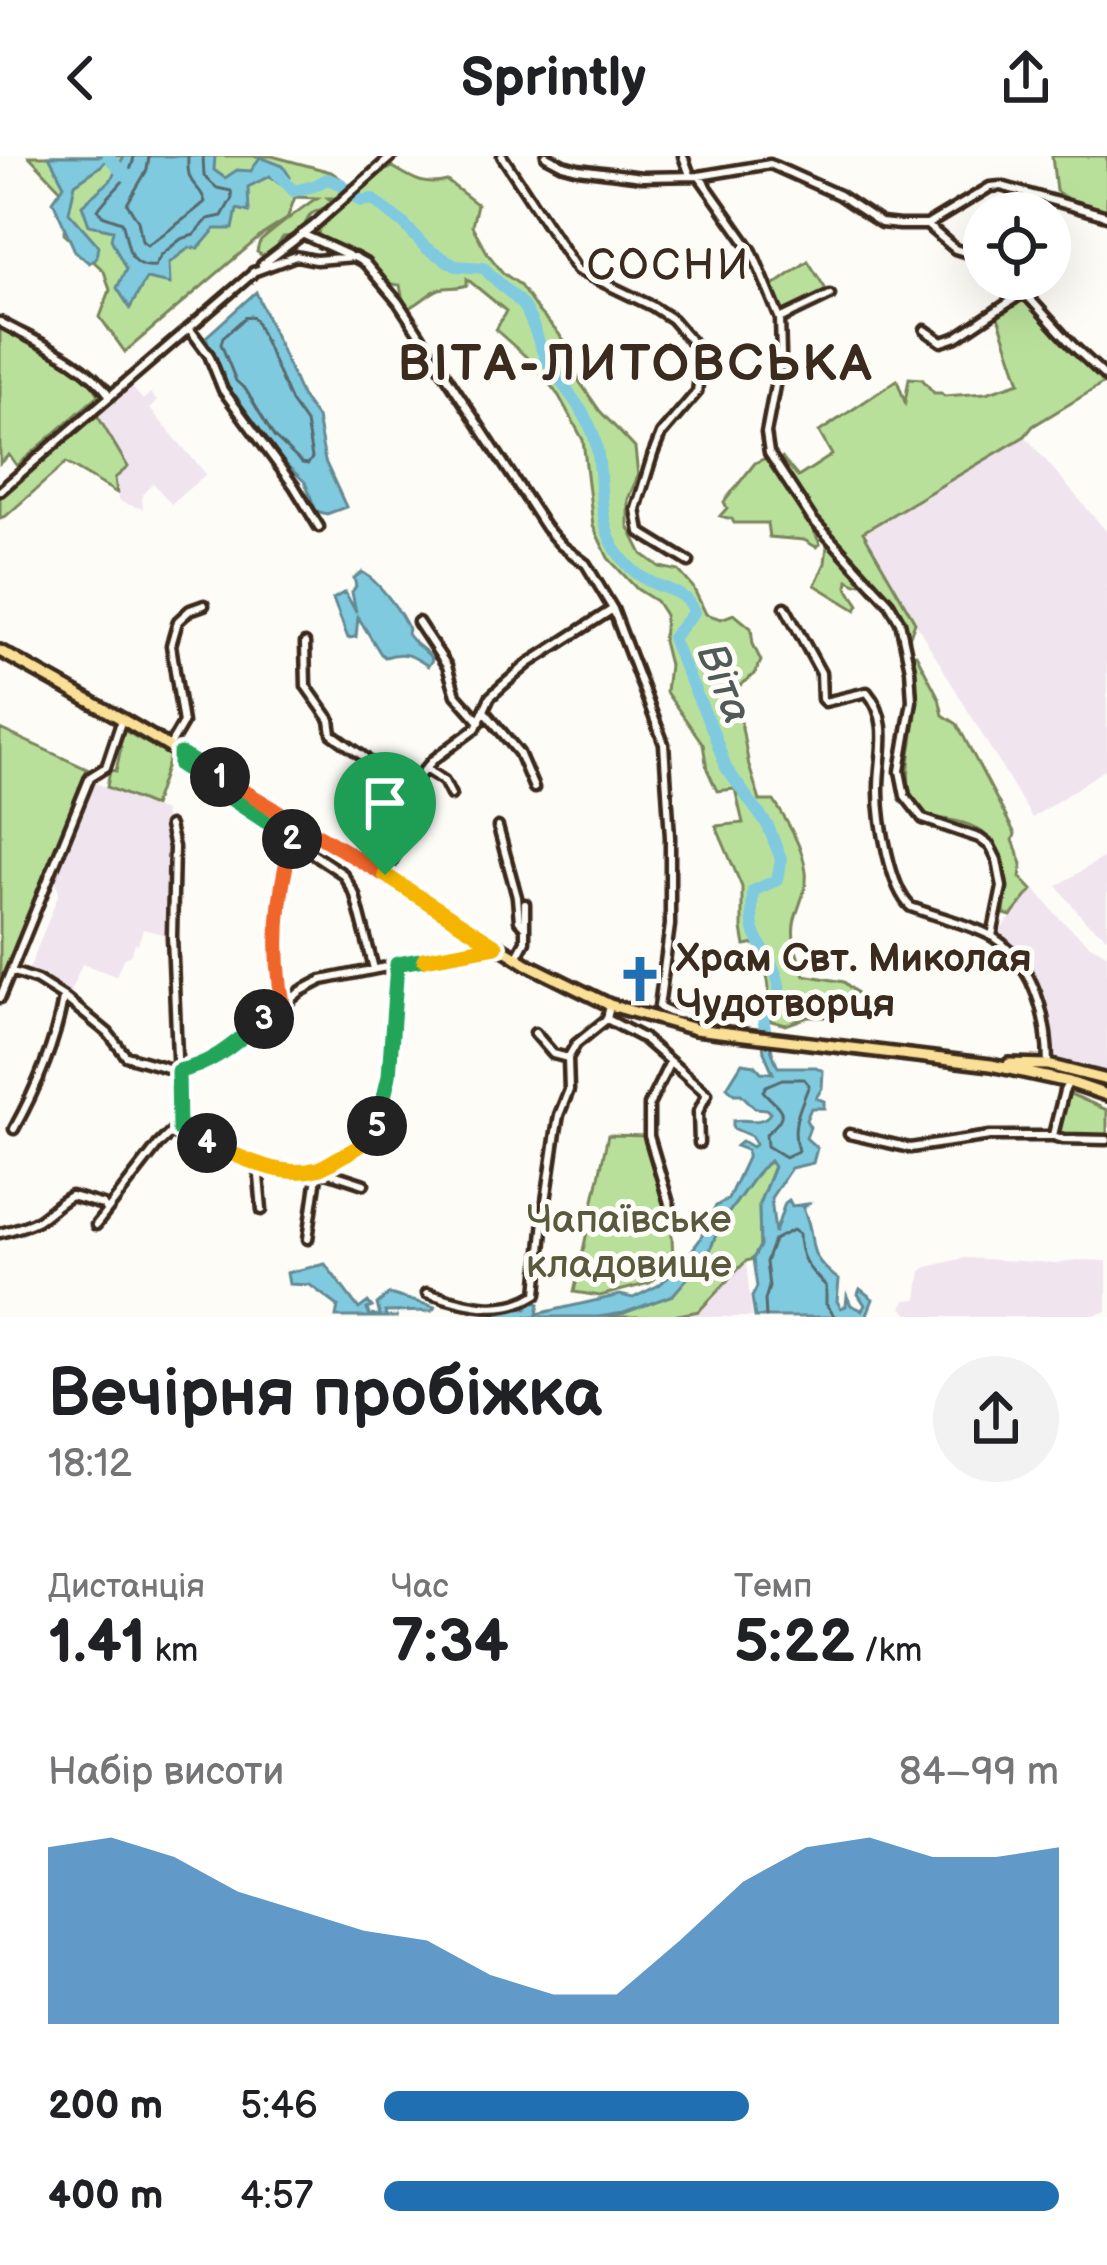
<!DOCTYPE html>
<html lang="uk">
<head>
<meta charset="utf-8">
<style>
	body { margin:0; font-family:"Balsamiq Sans",sans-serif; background:#f2f2f2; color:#202124; height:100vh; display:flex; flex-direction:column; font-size:45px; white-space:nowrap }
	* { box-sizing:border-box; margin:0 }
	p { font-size:39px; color:#757577 }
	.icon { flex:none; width:66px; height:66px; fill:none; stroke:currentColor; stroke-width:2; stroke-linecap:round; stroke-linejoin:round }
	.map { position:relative; height:1161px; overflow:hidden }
	.drawer { display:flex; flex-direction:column; background:#fff; flex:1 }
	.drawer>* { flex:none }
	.controls { position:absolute; left:963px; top:36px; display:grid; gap:24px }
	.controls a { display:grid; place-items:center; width:108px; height:108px; border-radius:50%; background:#fff; box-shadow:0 12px 48px #0002; font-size:60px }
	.pin { position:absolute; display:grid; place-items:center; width:102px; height:102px; color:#fff; margin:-123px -51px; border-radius:50% 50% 50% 0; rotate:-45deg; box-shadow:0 0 12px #0007 }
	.pin .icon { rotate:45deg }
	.km { position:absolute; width:60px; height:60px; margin:-30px; border-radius:50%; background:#222; color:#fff; font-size:33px; line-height:60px; text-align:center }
	.round { display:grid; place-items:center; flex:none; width:126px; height:126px; border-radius:63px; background:#f2f2f2 }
	.head { display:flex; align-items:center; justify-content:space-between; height:204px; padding:0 48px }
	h1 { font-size:66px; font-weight:800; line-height:90px }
	.metrics { display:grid; grid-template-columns:repeat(3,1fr); gap:18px; height:204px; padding:12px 48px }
	.metrics div { display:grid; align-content:center }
	.metrics b { font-size:60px; font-weight:800 }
	.metrics small { font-size:33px; font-weight:400 }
	.metrics p { font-size:33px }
	.chart { height:336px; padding:24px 48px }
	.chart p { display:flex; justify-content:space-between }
	.chart svg { width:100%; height:216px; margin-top:12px; fill:#1f6fb2; opacity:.7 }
	ul { padding:0 48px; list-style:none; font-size:39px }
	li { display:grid; grid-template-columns:192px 144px 1fr; align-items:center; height:90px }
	li i { height:30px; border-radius:15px; background:#1f6fb2 }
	header { display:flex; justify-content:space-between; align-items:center; height:156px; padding:0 48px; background:#fff; font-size:54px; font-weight:800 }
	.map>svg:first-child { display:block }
	.built { fill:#f0e5ef }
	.green { fill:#b9e09b; stroke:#7a855c; stroke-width:3 }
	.water { fill:#80cae0; stroke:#648a92; stroke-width:3 }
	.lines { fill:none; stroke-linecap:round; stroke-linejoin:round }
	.shore { stroke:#576a6c; stroke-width:3 }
	.river { stroke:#80cae0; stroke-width:12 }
	.street-casing { stroke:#3b2a1e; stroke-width:15 }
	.primary-casing { stroke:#3b2a1e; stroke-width:18 }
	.street { stroke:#fdfcf7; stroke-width:6 }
	.primary { stroke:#fadf96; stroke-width:9 }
	.split-1-casing { stroke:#fff; stroke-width:24 }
	.split-2-casing { stroke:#fff; stroke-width:24 }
	.split-3-casing { stroke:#fff; stroke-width:24 }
	.split-4-casing { stroke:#fff; stroke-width:24 }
	.split-5-casing { stroke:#fff; stroke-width:24 }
	.split-6-casing { stroke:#fff; stroke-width:24 }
	.split-7-casing { stroke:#fff; stroke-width:24 }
	.split-1 { stroke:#f0652b; stroke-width:15 }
	.split-2 { stroke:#22a559; stroke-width:15 }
	.split-3 { stroke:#f0652b; stroke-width:15 }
	.split-4 { stroke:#22a559; stroke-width:15 }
	.split-5 { stroke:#f5b400; stroke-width:15 }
	.split-6 { stroke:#22a559; stroke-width:15 }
	.split-7 { stroke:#f5b400; stroke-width:15 }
	.labels { text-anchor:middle; stroke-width:10; stroke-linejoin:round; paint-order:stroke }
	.poi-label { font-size:39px; font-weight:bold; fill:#3b2a1e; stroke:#fdfcf7; text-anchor:start }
	.park-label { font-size:39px; fill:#5a583d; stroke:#fdfcf7 }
	.neighbourhood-label { font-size:42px; letter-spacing:3px; fill:#3b2a1e; stroke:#fdfcf7 }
	.water-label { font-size:42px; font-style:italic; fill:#505a58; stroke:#fdfcf7 }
	.district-label { font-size:51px; font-weight:bold; letter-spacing:3px; fill:#3b2a1e; stroke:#fdfcf7 }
</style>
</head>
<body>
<header><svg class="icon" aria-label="back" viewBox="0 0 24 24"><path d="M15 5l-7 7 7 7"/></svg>Sprintly<svg class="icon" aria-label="share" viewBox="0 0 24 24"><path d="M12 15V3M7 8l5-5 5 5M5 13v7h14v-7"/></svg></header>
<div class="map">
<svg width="1107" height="1161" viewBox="0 0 1107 1161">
	<rect width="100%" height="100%" fill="#fdfcf7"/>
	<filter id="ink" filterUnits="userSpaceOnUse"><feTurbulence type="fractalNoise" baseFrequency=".00833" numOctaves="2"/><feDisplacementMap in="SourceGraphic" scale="24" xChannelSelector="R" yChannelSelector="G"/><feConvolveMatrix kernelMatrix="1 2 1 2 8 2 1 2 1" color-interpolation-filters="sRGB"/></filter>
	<g filter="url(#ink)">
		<path class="built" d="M131 230 143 244 150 237 157 245 150 253 206 318 171 348 153 327 142 339 143 353 123 347 118 343 114 322 127 310 97 259Z
			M1025 280 1107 376V612L1032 662 862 377Z
			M96 627 164 655 170 693 169 761 166 779 143 773 138 788 135 787 131 799 123 803 116 820 82 808 69 839 46 825 27 818 59 737 54 718 90 629Z
			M1107 699V781L1085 765 1057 730Z
			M1035 733 1060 763 1090 789 1107 798V916L1055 903 1052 899 1047 859 1031 814 997 778Z
			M964 1102 1056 1107 1077 1104 1107 1105V1155L1089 1161H910L902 1151 905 1144 917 1143 921 1115 927 1111Z
			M746 1105 752 1161H668L699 1155Z"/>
		<path class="green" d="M29 0H272L331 16 351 30 393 11C413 23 424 31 447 25L477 48 472 70 488 98 503 117 519 128 538 155 559 178 570 197 579 225 600 255 635 292 638 320 628 343V370L642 398 660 411 679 415 693 431 706 458 721 463 734 458 751 472 753 488 761 505 755 518 735 533 749 610 760 645H774C787 665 803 691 806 716 808 732 799 748 795 763 790 782 798 801 804 819L844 826 859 839 854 856 839 861H808L786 869 760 862C777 831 766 818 756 788L745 790 742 773V731L716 670 743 667 735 633 717 635 707 613 703 588 666 536 669 509 663 485 665 459 656 445 637 433 608 402 593 370 583 284 559 240 533 207 496 174 506 155 467 123V129C457 133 449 130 439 133 427 138 419 149 408 152L403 145 400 129 391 128 356 98 318 80 319 72 343 51 336 42H328L334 47 311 58C303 69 304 80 283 81L273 97 263 100 257 96C258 93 258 89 260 86 264 81 308 47 317 42L295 41 287 63 262 79 125 196 100 161 110 134 104 115 64 78 66 39Z
			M1052 0H1107V54L1067 43 1056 35Z
			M808 105 827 135 781 156 772 131Z
			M1022 139 1106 226 1033 270 1025 280 863 376 915 466 907 488C899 437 844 400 813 361 800 343 789 323 777 305L782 302 798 321 832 299 819 276 897 224 905 246 909 222 922 223 934 237H941L944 240 986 237 1020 226 997 158Z
			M0 172 86 218 99 239 17 310 9 299 0 307Z
			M94 259H97L128 311 115 322 117 337 66 307 6 360 0 362V340Z
			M768 301 810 366 820 388 816 391 804 384 769 381 767 367H734L732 363 720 360 727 352 724 346 755 307Z
			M833 389 865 426 856 428 848 424 847 431 859 449 856 454 815 429 825 407 827 390Z
			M916 498 939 542 943 559 957 568 1015 678 1013 684 1022 708 1020 721 1032 734 1011 760 1004 758C1009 720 1006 680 963 667 944 661 926 665 914 646 901 624 915 579 916 555 917 535 915 518 912 499Z
			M0 573 87 613 0 825Z
			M125 575 170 600 153 650 107 631 110 614 116 615 121 591 117 586 121 577Z
			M1068 937 1107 954V983L1070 984 1061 978 1059 967Z
			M608 979 649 980 671 1054 673 1106 650 1127 600 1140 574 1136Z
			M771 1005 774 1010 759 1048 760 1090 753 1103 746 1105 699 1155 668 1161H598L624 1157 709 1097 719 1070 760 1013Z"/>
		<path class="water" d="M49 0H110L101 10 75 28 69 56 98 89 96 103 89 107 75 95 53 45 64 29Z
			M124 0H215L214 14 225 22 237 14 251 15 260 1 283 10 290 21 283 29 270 20 248 31 249 56 237 53 233 73H215L199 92H189L169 107 170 128 146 123 130 152 117 132 126 113 111 83 113 74 89 69 82 49 110 25Z
			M256 136 302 241 317 262 325 305 346 351 327 358 316 355 305 326 265 289 236 240 227 236 206 181Z
			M362 416C377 424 397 451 405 466 413 480 401 472 412 484 419 492 427 494 432 504L428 510C412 499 404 495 385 501L381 498 358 461 356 481 348 482 333 443 345 436 356 456 352 436 356 430 354 422Z
			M760 862 767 864 772 896 778 911H816L823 915 822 932 816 942 824 945V952H811L806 964 810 971 806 982 817 992 813 1007 791 1012 771 1042 775 1077 785 1047 789 1044 792 1050 808 1048 803 1052C820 1089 800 1094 839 1124L837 1145 841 1152 846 1150 847 1140 851 1149 862 1154 865 1149 858 1138 860 1133 873 1143 866 1161H755L752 1141 757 1131 753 1103 760 1090 759 1048 774 1011 770 1005 760 1013 719 1070 709 1097 673 1139 624 1157 598 1161H490L511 1152 527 1153 531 1145 539 1148 537 1158 620 1139 633 1142 659 1129 677 1114 699 1085 716 1050 728 1043 747 1002V994L736 990 742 985 752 991 756 988 751 980 733 972V965C746 962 762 970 770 957L766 953 755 952 741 938H734L727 931 742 907 755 909 761 916 773 917 764 896Z
			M325 1108 359 1153 368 1146 372 1151 367 1153 369 1159 380 1160 377 1148 389 1138 435 1151 432 1155 385 1156 386 1161H398H336L338 1150 310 1129 289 1128 287 1117Z"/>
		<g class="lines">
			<path class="shore" d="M134 0C131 25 110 35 98 54L102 59 122 66C130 88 125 113 155 110L161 99 181 83 194 79 208 63 222 60 232 42 231 35 217 32 204 20 203 0
				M149 0 147 14 127 48 138 64 142 85 147 89C168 76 187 61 205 46 200 26 186 34 188 0
				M251 160 255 163 291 246 306 267 312 302 308 308 302 307 274 281 246 234 236 225 221 188 223 181 246 161Z
				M782 923H804L809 929C800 953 790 969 798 995L785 1001 767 990 766 978C794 955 778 953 763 935L766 930Z
				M766 1161 765 1144 769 1131 766 1106 774 1084 793 1074 799 1078C799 1102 809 1114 826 1130V1148L835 1161"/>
			<path class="river" d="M108 0 124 19H128
				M276 16 294 35 314 30 327 23 341 28 362 45 372 43 403 67 426 92 456 110 484 112C496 126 515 139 523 150 534 166 537 184 545 201 561 232 588 253 596 288 604 321 597 356 612 387 620 403 635 419 651 426 670 436 684 434 694 456L672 482 675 490 713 575 726 612 768 670 781 703 777 724 753 735C752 747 751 763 754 774 760 795 782 815 779 838 777 847 769 856 763 862L765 873"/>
			<defs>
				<path id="street" d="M502 0 577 114 652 150 672 163 702 198 697 236 661 278 653 298 636 353 640 376 689 406
					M546 0 563 9 578 13 642 21 699 20 770 8 839 39 881 67 899 69H927L990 31 1001 30 1107 60
					M683 0 690 19
					M699 20 752 95 780 163 781 198 766 277 769 297 812 363 889 447 900 466 910 513 912 545 900 615 905 640 923 663 979 682 990 690 997 704 1002 731 992 780
					M927 69 955 93 984 102
					M302 78 348 99
					M262 109 312 71 392 0
					M253 116 296 100 316 104 354 101 365 107 398 146 546 372 561 389 586 408 613 453 664 588 670 681V769L659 851C671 859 687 861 701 856
					M1012 123 1073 190 1107 222
					M780 163 830 139
					M0 166C38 187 84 204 110 240
					M189 172 209 199 223 234 294 330 319 371
					M925 174 942 186 957 181 1023 137
					M0 335 252 118
					M785 451 821 517 822 543 825 546 867 536C893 567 878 600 879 635 879 664 890 733 911 751 932 759 976 770 993 781 1035 808 1048 863 1048 909
					M418 466 447 510 456 539 480 566
					M305 487 306 530 330 564 332 578 364 601 398 637 403 638
					M485 556 519 597 534 632
					M169 591 183 567 171 489 178 465 190 454 204 449
					M180 598V609L343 718 355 739 374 813
					M426 613 444 625 451 639
					M169 670 174 691 172 780 180 973
					M498 671 517 741 519 765 525 771
					M386 718 400 688 403 638 413 627 433 604 476 572 490 541 502 530 529 507 613 453
					M516 802 525 785V748
					M11 815 37 824 64 841 108 877 126 900 178 915 199 911 215 904 301 835 322 824 496 789
					M0 842 90 621 106 611 122 563
					M283 848C274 792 277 737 292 682
					M607 863 643 882 707 938 698 956 699 987
					M535 877 553 898 568 902
					M670 906 649 949V980L671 1054
					M14 973C36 933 55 889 63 843
					M849 978 910 992 990 980H1053L1063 983 1107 984
					M1053 979 1064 935 1069 926
					M261 1009 259 1020 262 1054
					M318 1013C335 1004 363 994 374 978 396 944 395 850 397 808
					M96 1069 158 989 172 975 180 973 249 1006 297 1014 318 1013 364 1028
					M0 1077C12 1074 27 1070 38 1064 49 1057 59 1046 71 1040L103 1049 106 1054
					M308 1083 318 1013
					M427 1137C464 1148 502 1161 537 1138L545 1052 556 976 559 959 569 934 568 902 576 888 607 863 610 849"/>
				<path id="primary" d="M0 495 122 563 397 726 527 808 610 849 695 873 991 909 1069 926 1107 939
					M1009 908 1048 909 1107 924"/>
			</defs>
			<use href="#street" class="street-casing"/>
			<use href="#primary" class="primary-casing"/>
			<use href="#street" class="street"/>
			<use href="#primary" class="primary"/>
		</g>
	</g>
	<g class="lines" filter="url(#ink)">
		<defs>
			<path id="split-1" d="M220 621 385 719"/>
			<path id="split-2" d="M220 621 180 598V609L292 683"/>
			<path id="split-3" d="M264 863 283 848C273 793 278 736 292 683"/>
			<path id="split-4" d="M207 987 179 973 178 915C214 908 236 886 264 863"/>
			<path id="split-5" d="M207 987C240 1000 278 1023 317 1013 325 1011 334 1004 342 1000 357 992 370 986 377 970"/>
			<path id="split-6" d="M377 970 389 920 397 808 424 803"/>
			<path id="split-7" d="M385 719 496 790 424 803"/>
		</defs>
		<use href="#split-1" class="split-1-casing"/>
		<use href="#split-2" class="split-2-casing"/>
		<use href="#split-3" class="split-3-casing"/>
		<use href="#split-4" class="split-4-casing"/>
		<use href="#split-5" class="split-5-casing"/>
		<use href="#split-6" class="split-6-casing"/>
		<use href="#split-7" class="split-7-casing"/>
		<use href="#split-1" class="split-1"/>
		<use href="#split-2" class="split-2"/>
		<use href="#split-3" class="split-3"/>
		<use href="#split-4" class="split-4"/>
		<use href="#split-5" class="split-5"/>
		<use href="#split-6" class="split-6"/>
		<use href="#split-7" class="split-7"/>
	</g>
	<defs>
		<symbol id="church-bare" viewBox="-9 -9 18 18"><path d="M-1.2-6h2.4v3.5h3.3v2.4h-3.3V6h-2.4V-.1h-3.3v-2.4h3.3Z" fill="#1f6fb2" stroke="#fdfcf7" stroke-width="2.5" paint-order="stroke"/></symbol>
	</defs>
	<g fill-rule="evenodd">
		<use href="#church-bare" x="607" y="790" width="66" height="66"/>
	</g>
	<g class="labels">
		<g class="poi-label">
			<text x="676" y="815">Храм Свт. Миколая<tspan x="676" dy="45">Чудотворця</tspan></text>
		</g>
		<g class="park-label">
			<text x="629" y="1076">Чапаївське<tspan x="629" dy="45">кладовище</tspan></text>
		</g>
		<g class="neighbourhood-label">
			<text x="669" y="123">СОСНИ</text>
		</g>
		<g class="water-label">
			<text transform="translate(726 527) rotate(68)" y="15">Віта</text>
		</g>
		<g class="district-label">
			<text x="636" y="224">ВІТА-ЛИТОВСЬКА</text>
		</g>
	</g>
</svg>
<div class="controls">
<a><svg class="icon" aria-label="locate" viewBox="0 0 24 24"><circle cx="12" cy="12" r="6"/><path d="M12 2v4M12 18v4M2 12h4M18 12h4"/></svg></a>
</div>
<div class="pin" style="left:385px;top:719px;background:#1e9e55"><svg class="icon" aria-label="arrive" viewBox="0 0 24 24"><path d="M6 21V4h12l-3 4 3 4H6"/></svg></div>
<b class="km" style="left:220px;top:621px">1</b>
<b class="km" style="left:292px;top:683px">2</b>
<b class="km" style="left:264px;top:863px">3</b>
<b class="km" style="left:207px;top:987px">4</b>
<b class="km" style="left:377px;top:970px">5</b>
</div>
<section class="drawer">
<div class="head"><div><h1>Вечірня пробіжка</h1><p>18:12</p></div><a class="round"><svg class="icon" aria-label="share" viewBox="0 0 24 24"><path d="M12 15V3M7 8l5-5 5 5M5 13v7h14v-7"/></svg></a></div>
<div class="metrics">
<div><p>Дистанція</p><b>1.41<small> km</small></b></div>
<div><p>Час</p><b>7:34</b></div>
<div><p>Темп</p><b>5:22<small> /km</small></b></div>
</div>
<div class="chart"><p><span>Набір висоти</span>84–99 m</p>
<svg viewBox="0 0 160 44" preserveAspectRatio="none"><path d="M0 44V8L10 6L20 10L30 17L40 21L50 25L60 27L70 34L80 38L90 38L100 27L110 15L120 8L130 6L140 10L150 10L160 8V44z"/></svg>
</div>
<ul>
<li><b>200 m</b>5:46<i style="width:54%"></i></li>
<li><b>400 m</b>4:57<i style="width:100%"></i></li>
</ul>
</section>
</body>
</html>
